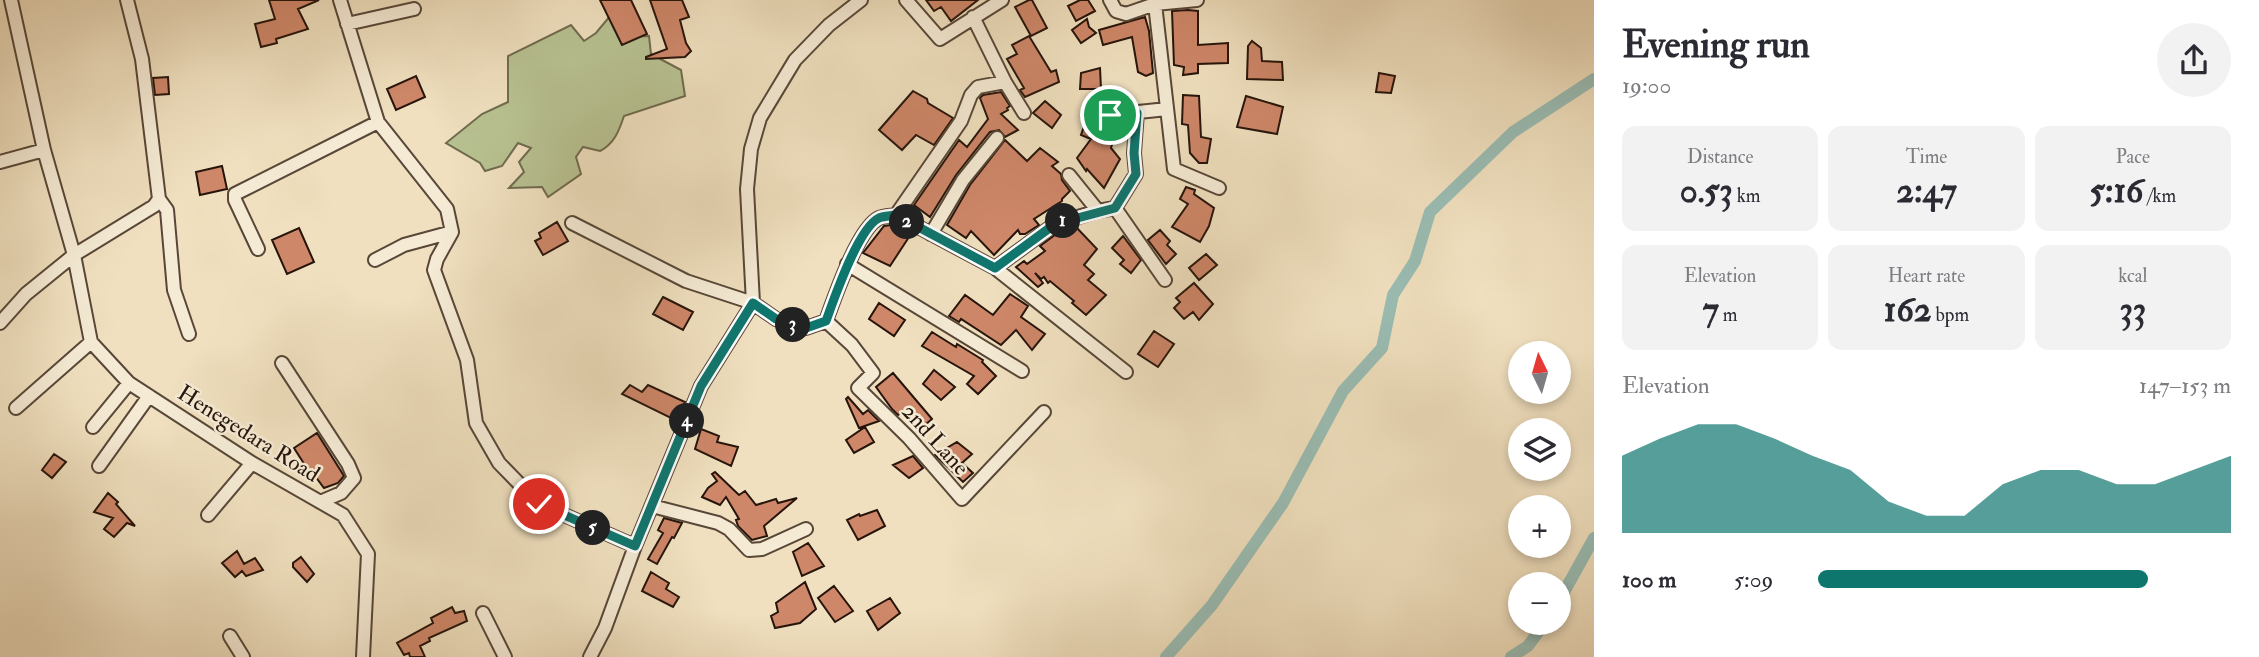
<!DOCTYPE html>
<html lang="en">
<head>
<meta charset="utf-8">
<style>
	body { margin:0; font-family:"IM FELL Double Pica",serif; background:#f2f2f3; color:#2b2b33; height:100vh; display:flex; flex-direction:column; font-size:26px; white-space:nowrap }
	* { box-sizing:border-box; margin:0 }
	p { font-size:23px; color:#7c7c81 }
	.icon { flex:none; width:38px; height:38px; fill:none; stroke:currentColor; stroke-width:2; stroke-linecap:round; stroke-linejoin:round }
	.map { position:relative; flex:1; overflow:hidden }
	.sheet { display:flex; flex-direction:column; background:#fff; width:665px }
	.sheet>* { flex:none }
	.needle { width:46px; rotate:355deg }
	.fabs { position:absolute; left:1508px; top:341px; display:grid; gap:14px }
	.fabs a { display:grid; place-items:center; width:63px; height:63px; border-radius:50%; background:#fff; box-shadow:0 4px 10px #0003; font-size:35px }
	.pin { position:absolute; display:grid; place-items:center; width:60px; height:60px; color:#fff; margin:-30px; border:4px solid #fff; border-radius:50%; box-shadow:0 2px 7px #0007 }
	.km { position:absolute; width:35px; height:35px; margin:-18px; border-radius:50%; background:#222; color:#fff; font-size:19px; line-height:35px; text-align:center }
	.round { display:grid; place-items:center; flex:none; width:74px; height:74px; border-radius:37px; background:#f2f2f3 }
	.headline { display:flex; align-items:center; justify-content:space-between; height:119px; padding:0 28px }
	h1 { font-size:38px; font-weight:700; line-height:52px }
	.stats { display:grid; grid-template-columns:repeat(3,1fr); gap:10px; height:119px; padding:7px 28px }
	.stats div { display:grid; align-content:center; border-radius:14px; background:#f2f2f3; text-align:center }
	.stats b { font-size:35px; font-weight:700 }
	.stats small { font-size:19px; font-weight:400 }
	.stats p { font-size:19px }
	.chart { height:196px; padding:14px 28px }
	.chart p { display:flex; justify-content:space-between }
	.chart svg { width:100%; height:126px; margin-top:7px; fill:#0f766e; opacity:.7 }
	ul { padding:0 28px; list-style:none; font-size:23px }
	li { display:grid; grid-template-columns:112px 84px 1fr; align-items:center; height:52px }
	li i { height:18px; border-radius:9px; background:#0f766e }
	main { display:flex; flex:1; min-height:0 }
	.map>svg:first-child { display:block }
	.green { fill:#b8c292; stroke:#6f6b4e; stroke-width:2 }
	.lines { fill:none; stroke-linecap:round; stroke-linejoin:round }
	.canal { stroke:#9abdb4; stroke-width:12 }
	.building { fill:#ce8769; stroke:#26140b; stroke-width:2 }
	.minor-casing { stroke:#584738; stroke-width:16 }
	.minor { stroke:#f5ebd5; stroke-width:12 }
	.route-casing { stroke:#fff; stroke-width:14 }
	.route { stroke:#0f766e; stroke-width:9 }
	.labels { text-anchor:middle; stroke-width:5; stroke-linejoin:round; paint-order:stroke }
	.street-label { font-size:23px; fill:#26140b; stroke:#f5ebd5 }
</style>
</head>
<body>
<main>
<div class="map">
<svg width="1594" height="657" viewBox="0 0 1594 657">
	<rect width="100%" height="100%" fill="#f0e0bf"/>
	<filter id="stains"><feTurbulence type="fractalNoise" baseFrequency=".00286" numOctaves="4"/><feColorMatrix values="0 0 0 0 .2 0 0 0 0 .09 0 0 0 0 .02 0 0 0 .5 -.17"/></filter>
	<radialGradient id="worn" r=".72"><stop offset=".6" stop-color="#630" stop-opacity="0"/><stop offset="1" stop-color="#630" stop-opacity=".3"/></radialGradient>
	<path class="green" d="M610 16 622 37 649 36 651 54 681 70 685 96 624 116C619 131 614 144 600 151L583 147 576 157 581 174 548 197 542 187 509 188 524 172 519 162 531 148 518 143 502 166 485 171 480 163 446 143 482 114 508 102V56L571 25 584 41 596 33Z"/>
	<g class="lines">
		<path class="canal" d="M1559 601 1594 538
			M1166 657 1212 605 1283 503 1343 391 1382 348 1393 295 1415 261 1430 212 1513 132 1594 79
			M1511 657 1528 646 1545 623"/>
	</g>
	<path class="building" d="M269 0H319L298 9 308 29 276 39 277 43 261 47 255 24 275 19Z
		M600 0H631L647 34 622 45Z
		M650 0H682L689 17 680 20 686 43 691 51 685 57 646 59V57L667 49Z
		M926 0H978L951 21 941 7 934 11Z
		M1029 0H1032L1047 28 1031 36 1015 7Z
		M1080 0H1088L1095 11 1076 21 1068 6Z
		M1188 10 1198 11V45L1228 43V63L1198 64V73L1183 75 1184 67 1174 65 1172 11Z
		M1145 17 1149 31 1153 73 1146 76 1138 72 1132 37 1103 45 1099 30Z
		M1087 19 1089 27 1096 33 1081 43 1072 30Z
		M1029 36 1051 72 1056 70 1059 82 1025 97 1020 90 1024 88 1007 59 1017 54 1012 45Z
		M1252 41 1261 48 1262 61 1282 62 1283 80 1247 79 1248 46Z
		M1100 68 1101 89H1080L1081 73Z
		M1379 73 1395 76 1391 93 1376 92Z
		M416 76 425 97 396 110 387 89Z
		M168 77 169 94 155 95 153 78Z
		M913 91 927 99 928 103 953 118 934 145 916 135 902 150 879 130Z
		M1001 92 1010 106 1007 108 1008 110 1001 114 1018 130 1005 137 999 130 990 132 956 175 930 217 914 205 959 140 967 147 988 119 980 98 983 95Z
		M1183 95 1199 96 1201 137 1211 139 1207 163H1199L1190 153 1188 125 1182 124Z
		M1246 96 1283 107 1277 134 1237 127Z
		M1045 101 1061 115 1052 128 1033 113Z
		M1088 115 1117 126 1111 148 1120 159 1104 188 1087 169 1086 171 1077 158 1091 139 1081 135Z
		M1005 140 1027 161 1040 148 1058 162 1052 166 1061 174 1062 180 1070 191 1062 199V201L1034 219 1039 225 1025 234H1020L1018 230 994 255 971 231 966 238 947 225 970 185Z
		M222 166 227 189 200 195 196 172Z
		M1186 187 1195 190 1194 194 1214 208 1209 226 1200 242 1172 227 1188 204 1180 199Z
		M557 222 568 241 543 255 535 241 541 238 539 233Z
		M891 225 911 234 890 266 863 253 884 226Z
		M1076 227 1097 249 1084 265 1094 274 1088 280 1106 295 1086 315 1072 303 1074 301 1050 281 1048 283 1044 277 1041 279 1035 273 1043 283 1038 287 1016 267 1024 261 1027 264 1045 251 1040 246 1059 232Z
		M299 228 314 262 287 274 272 240Z
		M1160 230 1170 241 1167 245 1176 254 1166 264 1148 240Z
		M1123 236 1141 260 1131 273 1120 264 1124 260 1112 248Z
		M1206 254 1217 265 1199 280 1189 268Z
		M1194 283 1213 304 1199 320 1193 312 1184 319 1174 308 1180 302 1176 298Z
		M1010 294 1028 306 1021 317 1045 334 1032 350 1016 330 1001 345 961 319 959 322 949 316 965 295 993 315Z
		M663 297 693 312 683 330 653 314Z
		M879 303 905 320 894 336 869 319Z
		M1154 331 1174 344 1158 367 1138 354Z
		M932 332 956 347 957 344 983 360 982 362 996 376 978 394 967 384 974 376 922 346Z
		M934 370 955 387 941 400 923 384Z
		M893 373 932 419 918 431 901 413 898 415 892 409 876 387Z
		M630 385 642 392 648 385 685 402 677 421 622 394Z
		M848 397 863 414 868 410 879 421 859 428 846 399Z
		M865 427 874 442 854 453 846 440Z
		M701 429 719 436 717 442 738 447 731 466 695 449Z
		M317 433 344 476 338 483 324 488 312 472 310 473 294 448Z
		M957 442 972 454 962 463 973 473 963 482 935 455Z
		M54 454 66 462 52 478 42 470Z
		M913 456 923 468 909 478 893 465Z
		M715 472 739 495 745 491 756 505 776 499 778 503 797 498 764 526 767 536 752 540 738 526 736 520 739 519 726 497 720 505 702 497 708 488 717 481 712 474Z
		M108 493 118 502 116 504 135 526 127 523 114 537 104 529 113 518 94 512Z
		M877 510 885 526 858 540 847 520 859 514 860 516Z
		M664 518 682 523 674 538 672 537 657 564 648 559 663 533 658 530Z
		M808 543 824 566 802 576 793 552Z
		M237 551 244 564 255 558 263 570 246 576 242 571 235 577 222 563Z
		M301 557 314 574 307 582 293 567V563Z
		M651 572 669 583 666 589 679 597 673 607 642 591Z
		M805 582 816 609 800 623 775 628 771 616 778 612 776 603Z
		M834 586 853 611 835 622 818 598Z
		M890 598 900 613 878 630 867 611Z
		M452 607 455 613 464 611 467 621 429 638 430 641 420 646 425 657H410L409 653 404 655 397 643 433 623 431 618Z"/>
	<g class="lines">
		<defs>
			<path id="minor" d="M11 0 44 150 74 255 91 342 129 383 252 463 343 515 368 554 363 657
				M906 0 940 39 1002 0
				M1110 0 1116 11 1126 14 1155 4 1197 0
				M1155 4 1174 169 1219 188
				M973 17 1005 82 1024 113
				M347 24 414 9
				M1110 115 1167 109
				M378 122 447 209 452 232 437 259 434 270 467 360 476 423 499 463 539 504 635 546
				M0 162 44 150
				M1069 175 1098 211 1115 208 1165 280
				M159 199 167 210 174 290 189 334
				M1115 208 1136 174 1134 153 1137 112
				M896 215 961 121 971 95 978 87 1005 82
				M572 223 686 281 753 303 776 319 806 328 826 321C834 299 858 228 879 218 884 216 891 216 896 215L995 268 1126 372
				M931 234 963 180 997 138
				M258 249 235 200V194L378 122 340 0
				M375 260 404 245 452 232
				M847 264 1022 371
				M995 268 1055 224 1098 211
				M826 321 852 345 873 373 858 388 909 438 962 499 1044 412
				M0 323 26 294 74 255 154 206 159 199 142 59 127 0
				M282 363 348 464 354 478 341 493 320 502
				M16 408 91 342
				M93 427 129 383
				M99 466 149 396
				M652 506 718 523 729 529 749 550 762 549 806 529
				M208 515 252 463
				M483 613 505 657
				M230 636 243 657
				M590 657 605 628 635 546 701 386 753 303 747 189 751 149 760 118 795 60 829 25 861 0"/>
		</defs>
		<use href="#minor" class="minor-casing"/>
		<use href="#minor" class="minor"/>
	</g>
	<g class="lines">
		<defs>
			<path id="route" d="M539 504 635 546 701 386 753 303 776 319 806 328 826 321C834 299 858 228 879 218 884 216 891 216 896 215L995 268 1055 224 1115 208 1136 174 1134 153 1137 113 1110 115"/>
		</defs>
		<use href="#route" class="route-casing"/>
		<use href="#route" class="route"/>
	</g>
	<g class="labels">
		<g class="street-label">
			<text transform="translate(249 433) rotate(32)" y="8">Henegedara Road</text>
			<text transform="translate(936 439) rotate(48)" y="8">2nd Lane</text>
		</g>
	</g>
	<rect width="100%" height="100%" filter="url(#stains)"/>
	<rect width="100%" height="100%" fill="url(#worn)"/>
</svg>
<div class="fabs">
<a><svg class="needle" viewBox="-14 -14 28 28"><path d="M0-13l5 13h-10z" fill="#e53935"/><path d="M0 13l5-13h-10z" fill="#7c7c81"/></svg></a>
<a><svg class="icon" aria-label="layers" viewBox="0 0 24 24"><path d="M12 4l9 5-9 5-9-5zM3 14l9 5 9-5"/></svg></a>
<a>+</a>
<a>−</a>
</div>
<div class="pin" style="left:1110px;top:115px;background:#1e9e55"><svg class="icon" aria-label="arrive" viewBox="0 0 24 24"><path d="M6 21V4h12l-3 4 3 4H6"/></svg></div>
<div class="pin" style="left:539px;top:504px;background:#d93025"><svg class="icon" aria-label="check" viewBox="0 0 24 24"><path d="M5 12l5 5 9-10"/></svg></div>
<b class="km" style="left:1063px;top:221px">1</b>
<b class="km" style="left:907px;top:222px">2</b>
<b class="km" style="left:793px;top:325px">3</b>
<b class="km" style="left:687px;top:421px">4</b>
<b class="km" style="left:593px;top:528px">5</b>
</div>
<section class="sheet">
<div class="headline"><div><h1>Evening run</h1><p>19:00</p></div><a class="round"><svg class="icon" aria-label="share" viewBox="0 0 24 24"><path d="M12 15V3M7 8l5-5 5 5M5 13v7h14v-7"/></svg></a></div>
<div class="stats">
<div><p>Distance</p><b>0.53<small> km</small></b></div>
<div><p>Time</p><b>2:47</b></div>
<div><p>Pace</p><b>5:16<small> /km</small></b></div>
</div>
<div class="stats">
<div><p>Elevation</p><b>7<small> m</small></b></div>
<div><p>Heart rate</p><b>162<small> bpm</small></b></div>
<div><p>kcal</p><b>33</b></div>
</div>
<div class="chart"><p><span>Elevation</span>147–153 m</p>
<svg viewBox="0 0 160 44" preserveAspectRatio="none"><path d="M0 44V17L10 11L20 6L30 6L40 11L50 17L60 22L70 33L80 38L90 38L100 27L110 22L120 22L130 27L140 27L150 22L160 17V44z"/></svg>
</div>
<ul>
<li><b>100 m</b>5:09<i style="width:80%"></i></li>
</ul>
</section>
</main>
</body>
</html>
